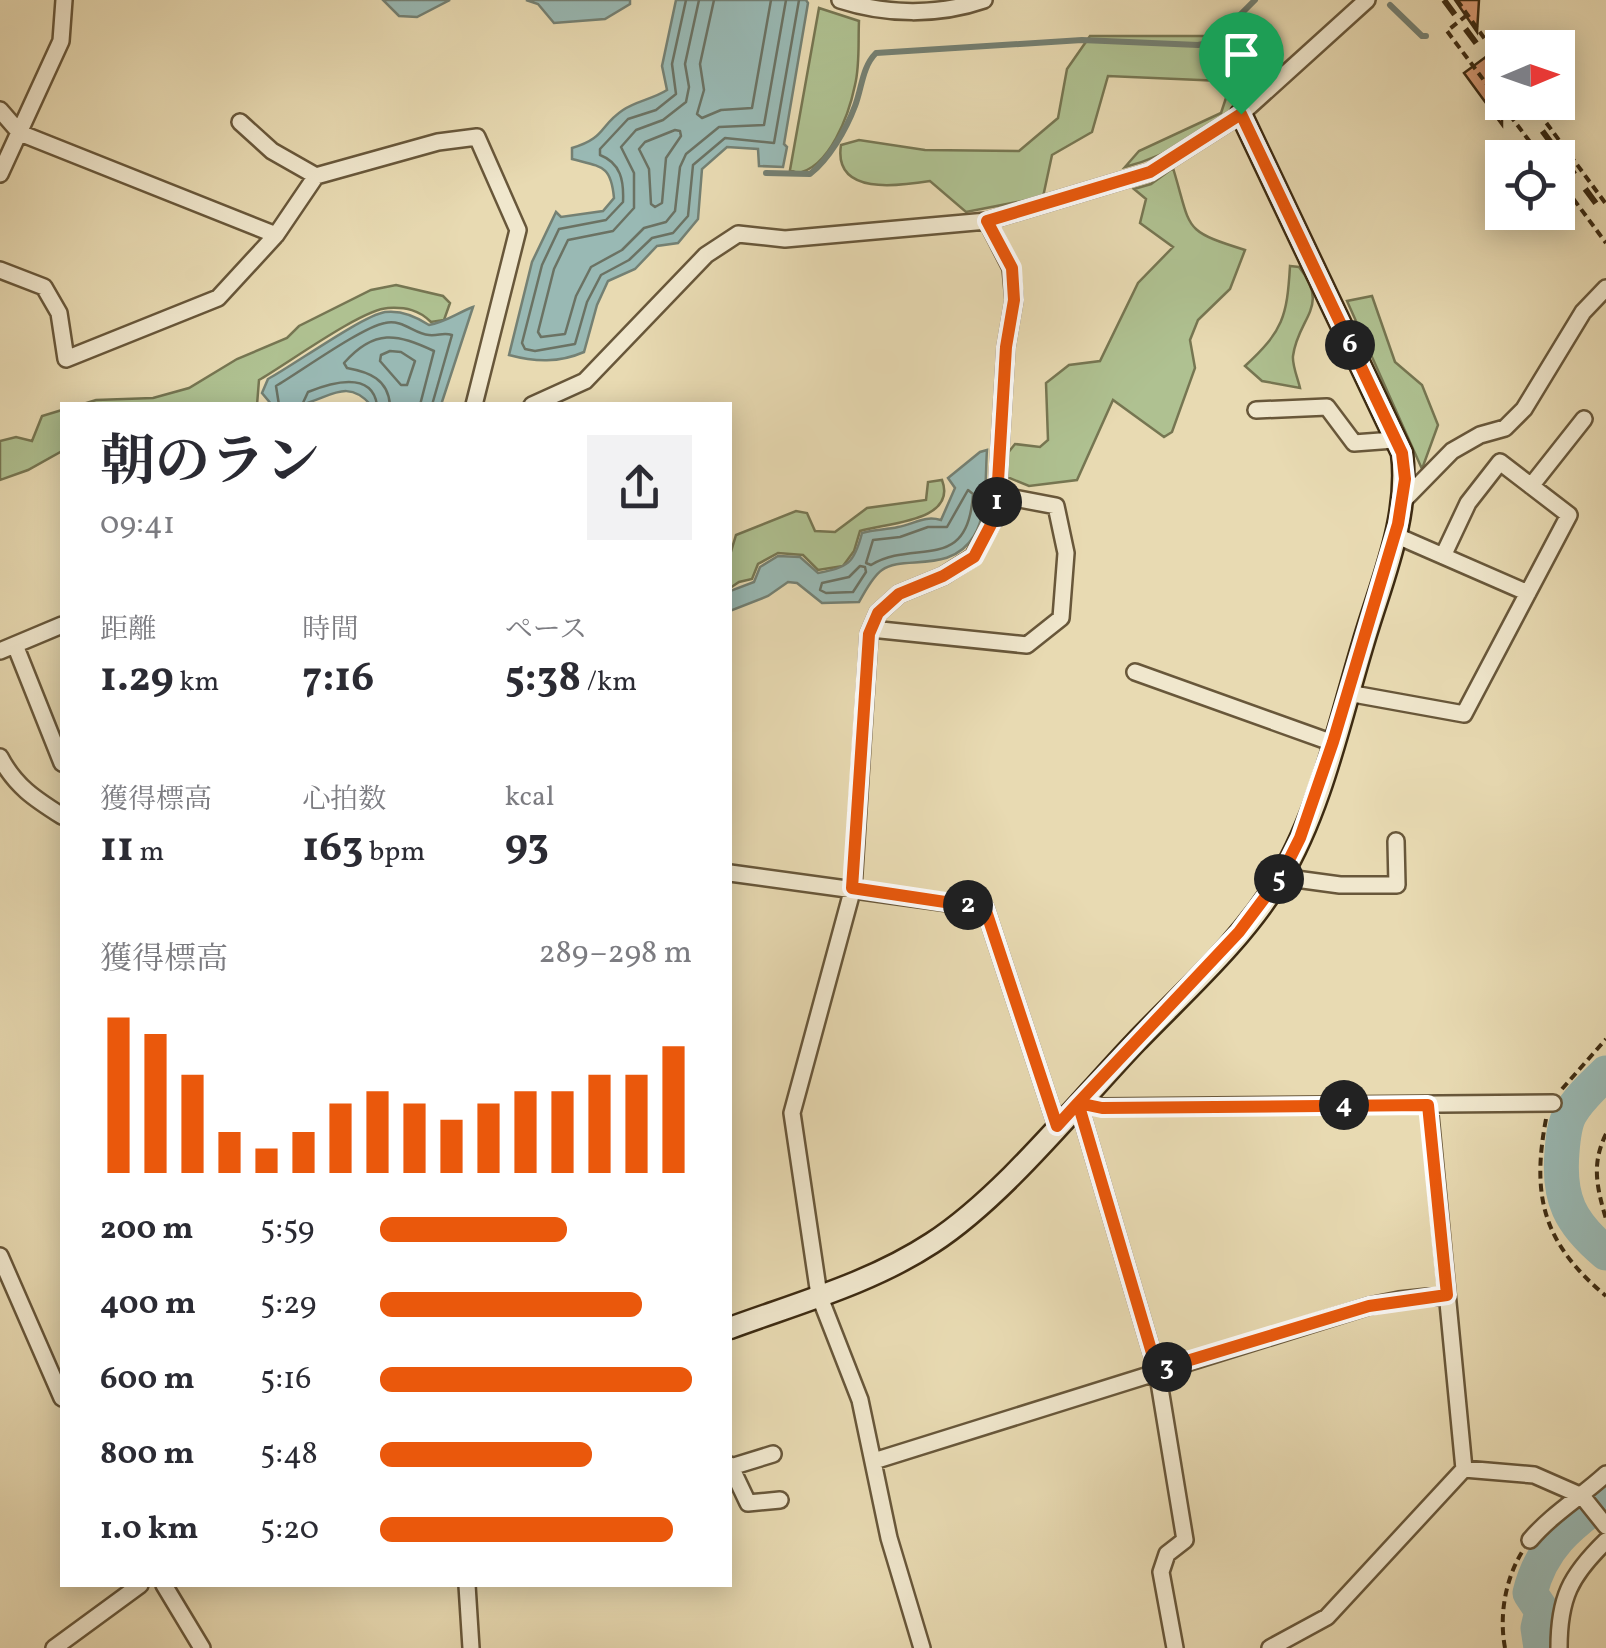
<!DOCTYPE html>
<html lang="ja">
<head>
<meta charset="utf-8">
<style>
	body { margin:0; font-family:Vollkorn,"Noto Serif JP",serif; background:#f2f2f3; color:#2b2b33; height:100vh; display:flex; flex-direction:column; font-size:38px; white-space:nowrap }
	* { box-sizing:border-box; margin:0 }
	p { font-size:32px; color:#7c7c81 }
	.icon { flex:none; width:55px; height:55px; fill:none; stroke:currentColor; stroke-width:2; stroke-linecap:round; stroke-linejoin:round }
	.map { position:relative; flex:1; overflow:hidden }
	.details { position:absolute; left:60px; top:402px; width:672px; height:1185px; display:flex; flex-direction:column; background:#fff; border-radius:0px; box-shadow:0 5px 25px #0003 }
	.details>* { flex:none }
	.needle { width:65px; rotate:88deg }
	.buttons { position:absolute; left:1485px; top:30px; display:grid; gap:20px }
	.buttons a { display:grid; place-items:center; width:90px; height:90px; border-radius:0px; background:#fff; box-shadow:0 5px 25px #0003; font-size:50px }
	.pin { position:absolute; display:grid; place-items:center; width:85px; height:85px; color:#fff; margin:-102px -42px; border-radius:50% 50% 50% 0; rotate:-45deg; box-shadow:0 0 10px #0007 }
	.pin .icon { rotate:45deg }
	.km { position:absolute; width:50px; height:50px; margin:-25px; border-radius:50%; background:#222; color:#fff; font-size:28px; line-height:50px; text-align:center }
	.round { display:grid; place-items:center; flex:none; width:105px; height:105px; border-radius:0px; background:#f2f2f3 }
	.headline { display:flex; align-items:center; justify-content:space-between; height:170px; padding:0 40px }
	h1 { font-size:55px; font-weight:700; line-height:75px }
	.stats { display:grid; grid-template-columns:repeat(3,1fr); gap:15px; height:170px; padding:10px 40px }
	.stats div { display:grid; align-content:center }
	.stats b { font-size:42px; font-weight:700 }
	.stats small { font-size:28px; font-weight:400 }
	.stats p { font-size:28px }
	.chart { height:280px; padding:20px 40px }
	.chart p { display:flex; justify-content:space-between }
	.chart svg { width:100%; height:180px; margin-top:10px; stroke:#ea580c; stroke-width:6 }
	ul { padding:0 40px; list-style:none; font-size:32px }
	li { display:grid; grid-template-columns:160px 120px 1fr; align-items:center; height:75px }
	li i { height:25px; border-radius:12px; background:#ea580c }
	.map>svg:first-child { display:block }
	.green { fill:#afc191; stroke:#767652; stroke-width:2.5 }
	.water { fill:#99b9b4; stroke:#748073; stroke-width:2.5 }
	.lines { fill:none; stroke-linecap:round; stroke-linejoin:round }
	.shore { stroke:#6b7263; stroke-width:2.5 }
	.stream { stroke:#748073; stroke-width:6 }
	.river { stroke:#99b9b4; stroke-width:35 }
	.building { fill:#d89a73; stroke:#3d2b12; stroke-width:2.5 }
	.street-casing { stroke:#68573a; stroke-width:20 }
	.secondary-casing { stroke:#3d2b12; stroke-width:25 }
	.path { stroke:#3d2b12; stroke-width:4; stroke-dasharray:8 5; stroke-linecap:butt }
	.street { stroke:#f0e7cd; stroke-width:15 }
	.secondary { stroke:#f0e7cd; stroke-width:20 }
	.rail { stroke:#3d2b12; stroke-width:6; stroke-dasharray:18 18; stroke-linecap:butt }
	.route-casing { stroke:#fff; stroke-width:20 }
	.route { stroke:#ea580c; stroke-width:12 }
</style>
</head>
<body>
<div class="map">
<svg width="1606" height="1648" viewBox="0 0 1606 1648">
	<rect width="100%" height="100%" fill="#e8dab2"/>
	<filter id="stains"><feTurbulence type="fractalNoise" baseFrequency=".002" numOctaves="4"/><feColorMatrix values="0 0 0 0 .2 0 0 0 0 .09 0 0 0 0 .02 0 0 0 .5 -.17"/></filter>
	<radialGradient id="worn" r=".72"><stop offset=".6" stop-color="#630" stop-opacity="0"/><stop offset="1" stop-color="#630" stop-opacity=".3"/></radialGradient>
	<path class="green" d="M819 8 859 21C858 42 860 65 855 85 849 114 830 168 797 173L790 170Z
		M1090 36H1233L1254 72V92C1216 124 1173 155 1125 167L1139 151 1221 113 1227 95 1222 81 1108 76 1092 132 1052 155 1043 197 966 212 930 181C899 186 833 196 841 145L859 140 925 150 1019 151 1058 118 1067 69Z
		M1173 168C1192 230 1181 230 1245 250L1230 289 1198 320 1190 340 1195 368 1172 432 1164 437 1113 400 1077 480 1029 486 1007 477V454L1015 444 1040 447 1048 440 1046 383 1069 365 1100 361 1138 283 1173 247 1140 223 1146 199 1134 189 1151 184Z
		M1290 266 1299 267C1331 307 1298 317 1293 356 1292 365 1298 379 1300 388L1262 381 1245 366C1283 331 1287 317 1290 266Z
		M396 285 443 296 450 303 444 320 431 322C419 310 406 307 388 308 362 309 287 364 259 380L257 405H80L96 400 153 398 189 388 237 359 287 338 299 326 371 290Z
		M1372 296 1395 362 1422 385 1438 425 1422 469 1347 301Z
		M62 410V451L28 470 0 480V441L16 437 32 441 42 416Z
		M942 480C958 522 885 523 860 531L854 551 843 566 818 570 803 555 778 553 758 564 752 579 739 582 730 588V555L736 535 796 511 807 513 815 531 835 532 867 508 926 500 928 482Z"/>
	<path class="water" d="M383 0H450L417 17 399 16Z
		M526 0H630V4L605 19 554 23 538 4Z
		M676 0H806L808 3 784 144 787 147 783 167 759 166 758 149 727 147 702 169 698 219 678 243 657 246 635 269 608 281 597 305 584 352C559 363 535 362 509 355L532 262 556 212 561 217 603 211 614 198C611 165 602 167 572 159V148C606 138 599 126 623 110 636 101 653 99 667 90L662 66Z
		M473 307 441 405H371C348 379 332 396 304 404 294 406 282 405 272 405L262 393 268 379C294 365 362 316 385 312 401 310 417 317 429 325 446 322 457 313 473 307Z
		M987 450C985 476 988 513 974 536 950 575 903 554 882 570 872 577 865 592 859 602L822 603 797 583 788 582 768 596 730 611V591L754 582 760 567 778 556 800 557 818 573C848 567 854 564 862 533 875 529 885 530 898 527 915 524 924 515 941 520L955 488 948 478 980 452Z"/>
	<g class="lines">
		<path class="shore" d="M686 0 672 64 676 94 656 110 628 119 600 149V155C621 163 624 181 623 202L606 220 559 229 542 265 522 343 525 349 535 351 575 344 587 302 601 275 629 260 652 238 673 233 688 216 693 165 725 138 774 143 799 0
			M699 0 685 64 689 87 686 102 663 120 636 130 621 147 634 173V208L613 231 568 240 554 269 538 332 541 337 565 334 576 296 591 267 622 250 644 228 666 222 675 211 680 167 686 154 719 127 764 125 786 0
			M714 0 700 64 704 90 697 114 702 118 721 110 752 108 771 0
			M675 130 680 131 681 136 666 158 662 203 655 207 651 204 649 169 639 149 645 142Z
			M390 351 401 352 415 361 407 385H401L380 361 381 355Z
			M279 405 276 386C300 372 362 327 385 323 403 319 414 334 429 335 439 336 443 332 452 335L432 405
			M302 405 308 392C330 383 372 370 377 405
			M390 405C388 379 369 372 347 368L344 363C375 328 397 334 434 351L420 405
			M968 490 973 494C968 575 915 538 871 565L866 563 873 540 900 537 928 527H947Z
			M860 566 865 567 866 572 853 592 826 593 820 590 822 583 849 577Z"/>
		<path class="stream" d="M1390 5 1422 36H1426
			M766 173 810 174C829 159 846 130 855 106 862 88 862 67 876 53L1082 40 1198 45 1213 42 1255 0"/>
		<path class="river" d="M1606 1073C1593 1086 1579 1098 1570 1114 1564 1125 1563 1139 1562 1152 1558 1199 1570 1223 1606 1253
			M1541 1648 1538 1628 1542 1611 1530 1593C1541 1547 1569 1525 1606 1498"/>
	</g>
	<path class="building" d="M1455 0H1479L1477 32Z
		M1502 45V125L1464 73Z"/>
	<g class="lines">
		<defs>
			<path id="street" d="M840 0C886 15 938 16 984 0
				M0 110 20 133 276 235
				M240 122 272 151 316 176
				M0 174 61 41 64 0
				M0 270 44 287 59 313 66 359 218 298 276 235 316 176 438 142 477 137 518 230 474 405
				M532 405 585 381 706 255 738 234 785 239 987 221 1150 172 1241 114 1367 0
				M1256 410 1327 407 1354 443 1394 440
				M1531 486 1584 419
				M1403 501 1452 451 1480 435 1505 428 1524 409 1583 312 1606 288
				M1395 535 1528 593
				M871 629 1027 645 1061 618 1066 553 1056 506 998 495
				M15 645 62 763
				M0 651 62 625
				M1135 672 1333 743
				M1348 693 1464 714 1569 515 1500 462 1468 503 1443 556
				M0 757C15 786 35 799 62 816
				M730 873 985 908 1057 1126
				M1281 877 1340 885H1397L1396 841
				M0 1256 62 1398
				M874 1461 1369 1306 1399 1300 1447 1295
				M730 1465 748 1503 780 1500
				M731 1467 773 1454
				M1464 1469 1534 1475 1582 1496 1606 1526
				M1530 1540C1552 1514 1581 1497 1606 1474
				M164 1585 202 1648
				M467 1585 471 1648
				M54 1648 140 1585
				M922 1648 889 1538 860 1400 819 1295 792 1113 853 888 869 634 878 613 899 594 943 576 973 557 996 515 1006 347 1014 300 1011 268 987 221
				M1175 1648 1161 1572 1167 1554 1185 1540 1157 1370 1078 1103 1101 1107 1553 1103
				M1270 1648 1327 1617 1464 1469 1429 1105
				M1559 1648C1559 1598 1570 1576 1606 1541"/>
			<path id="secondary" d="M730 1328C798 1303 871 1283 932 1243 1003 1197 1076 1105 1136 1042 1185 991 1243 940 1280 878 1321 810 1340 720 1363 644 1381 582 1410 518 1402 453L1241 114"/>
		</defs>
		<use href="#street" class="street-casing"/>
		<use href="#secondary" class="secondary-casing"/>
		<path class="path" d="M1457 0 1502 63
			M1467 15 1447 31 1542 158
			M1531 102 1606 204
			M1558 178 1606 243
			M1562 1089 1606 1039
			M1546 1119C1531 1198 1544 1244 1606 1296
			M1606 1134C1591 1164 1597 1188 1606 1219
			M1505 1648C1499 1616 1505 1580 1522 1552"/>
		<use href="#street" class="street"/>
		<use href="#secondary" class="secondary"/>
		<path class="rail" d="M1444 0 1502 78
			M1521 102 1606 217"/>
	</g>
	<g class="lines">
		<defs>
			<path id="route" d="M1241 114 1150 172 987 221 1012 268 1014 300 1006 347 996 515 974 557 943 576 899 594 878 613 869 634 852 888 985 908 1057 1126 1078 1103 1157 1370 1369 1306 1447 1295 1428 1105 1102 1108 1078 1103 1239 932 1281 876 1300 838 1333 742 1398 524 1405 479 1402 453 1241 114"/>
		</defs>
		<use href="#route" class="route-casing"/>
		<use href="#route" class="route"/>
	</g>
	<rect width="100%" height="100%" filter="url(#stains)"/>
	<rect width="100%" height="100%" fill="url(#worn)"/>
</svg>
<div class="buttons">
<a><svg class="needle" viewBox="-14 -14 28 28"><path d="M0-13l5 13h-10z" fill="#e53935"/><path d="M0 13l5-13h-10z" fill="#7c7c81"/></svg></a>
<a><svg class="icon" aria-label="locate" viewBox="0 0 24 24"><circle cx="12" cy="12" r="6"/><path d="M12 2v4M12 18v4M2 12h4M18 12h4"/></svg></a>
</div>
<div class="pin" style="left:1241px;top:114px;background:#1e9e55"><svg class="icon" aria-label="arrive" viewBox="0 0 24 24"><path d="M6 21V4h12l-3 4 3 4H6"/></svg></div>
<b class="km" style="left:997px;top:502px">1</b>
<b class="km" style="left:968px;top:905px">2</b>
<b class="km" style="left:1167px;top:1367px">3</b>
<b class="km" style="left:1344px;top:1105px">4</b>
<b class="km" style="left:1279px;top:879px">5</b>
<b class="km" style="left:1350px;top:345px">6</b>
<section class="details">
<div class="headline"><div><h1>朝のラン</h1><p>09:41</p></div><a class="round"><svg class="icon" aria-label="share" viewBox="0 0 24 24"><path d="M12 15V3M7 8l5-5 5 5M5 13v7h14v-7"/></svg></a></div>
<div class="stats">
<div><p>距離</p><b>1.29<small> km</small></b></div>
<div><p>時間</p><b>7:16</b></div>
<div><p>ペース</p><b>5:38<small> /km</small></b></div>
</div>
<div class="stats">
<div><p>獲得標高</p><b>11<small> m</small></b></div>
<div><p>心拍数</p><b>163<small> bpm</small></b></div>
<div><p>kcal</p><b>93</b></div>
</div>
<div class="chart"><p><span>獲得標高</span>289–298 m</p>
<svg viewBox="0 0 160 44" preserveAspectRatio="none"><path d="M5 44V6M15 44V10M25 44V20M35 44V34M45 44V38M55 44V34M65 44V27M75 44V24M85 44V27M95 44V31M105 44V27M115 44V24M125 44V24M135 44V20M145 44V20M155 44V13"/></svg>
</div>
<ul>
<li><b>200 m</b>5:59<i style="width:60%"></i></li>
<li><b>400 m</b>5:29<i style="width:84%"></i></li>
<li><b>600 m</b>5:16<i style="width:100%"></i></li>
<li><b>800 m</b>5:48<i style="width:68%"></i></li>
<li><b>1.0 km</b>5:20<i style="width:94%"></i></li>
</ul>
</section>
</div>
</body>
</html>
